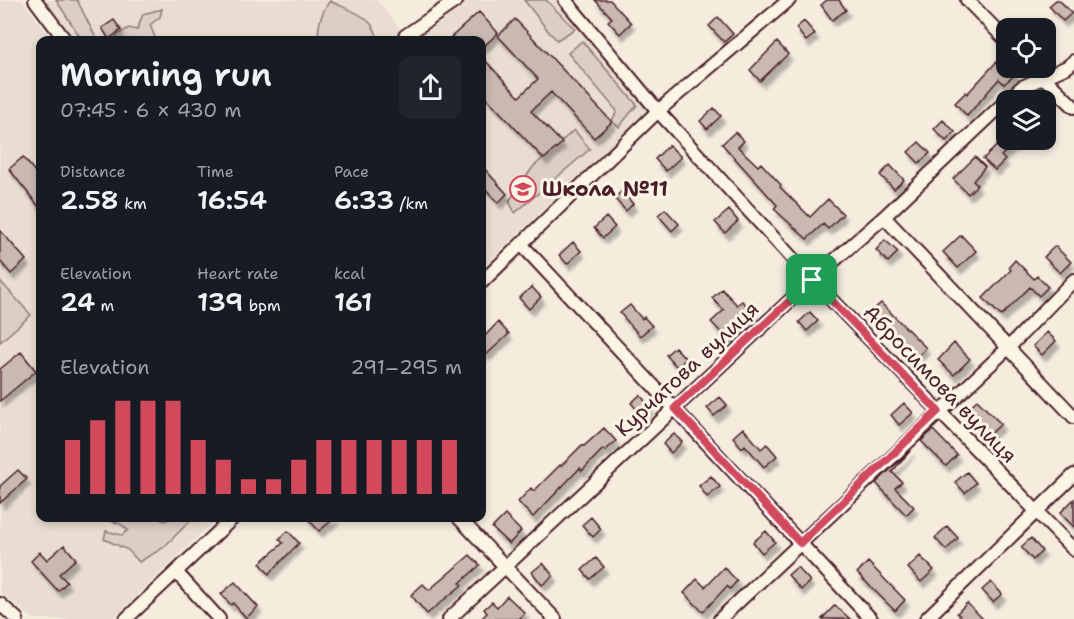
<!DOCTYPE html>
<html lang="en">
<head>
<meta charset="utf-8">
<style>
	body { margin:0; font-family:"Shantell Sans",sans-serif; background:#20242c; color:#f1f3f6; height:100vh; display:flex; flex-direction:column; font-size:22px; white-space:nowrap }
	* { box-sizing:border-box; margin:0 }
	p { font-size:20px; color:#9ea1a6 }
	.icon { flex:none; width:33px; height:33px; fill:none; stroke:currentColor; stroke-width:2; stroke-linecap:round; stroke-linejoin:round }
	.map { position:relative; flex:1; overflow:hidden }
	.sheet { position:absolute; left:36px; top:36px; width:450px; height:486px; display:flex; flex-direction:column; background:#171b24; border-radius:12px; box-shadow:0 3px 9px #0003 }
	.sheet>* { flex:none }
	.buttons { position:absolute; left:996px; top:18px; display:grid; gap:12px }
	.buttons a { display:grid; place-items:center; width:60px; height:60px; border-radius:12px; background:#171b24; box-shadow:0 3px 9px #0003; font-size:30px }
	.pin { position:absolute; display:grid; place-items:center; width:51px; height:51px; color:#fff; margin:-26px; border-radius:12px; box-shadow:0 3px 9px #0006 }
	.round { display:grid; place-items:center; flex:none; width:63px; height:63px; border-radius:12px; background:#20242c }
	.overview { display:flex; align-items:center; justify-content:space-between; height:102px; padding:0 24px }
	h1 { font-size:33px; font-weight:600; line-height:45px }
	.figures { display:grid; grid-template-columns:repeat(3,1fr); gap:9px; height:102px; padding:6px 24px }
	.figures div { display:grid; align-content:center }
	.figures b { font-size:26px; font-weight:600 }
	.figures small { font-size:16px; font-weight:400 }
	.figures p { font-size:16px }
	.chart { height:168px; padding:12px 24px }
	.chart p { display:flex; justify-content:space-between }
	.chart svg { width:100%; height:108px; margin-top:6px; stroke:#d1495b; stroke-width:6 }
	.map>svg:first-child { display:block }
	.built { fill:#e8ddd0 }
	.green { fill:#dbcec4; stroke:#927678; stroke-width:1.5 }
	.building { fill:#cab9b1; stroke:#4a1f2b; stroke-width:1.5; filter:url(#shadow) }
	.lines { fill:none; stroke-linecap:round; stroke-linejoin:round }
	.street-casing { stroke:#4a1f2b; stroke-width:16 }
	.street { stroke:#fcf5e5; stroke-width:12 }
	.route-casing { stroke:#fff; stroke-width:12 }
	.route { stroke:#d1495b; stroke-width:8 }
	.labels { text-anchor:middle; stroke-width:6; stroke-linejoin:round; paint-order:stroke }
	.poi-label { font-size:21px; font-weight:bold; fill:#4a1f2b; stroke:#fcf5e5; text-anchor:start }
	.street-label { font-size:21px; fill:#4a1f2b; stroke:#fcf5e5 }
</style>
</head>
<body>
<div class="map">
<svg width="1074" height="619" viewBox="0 0 1074 619">
	<defs>
		<filter id="shadow"><feDropShadow dx="3.5" dy="6" stdDeviation="1.5" flood-color="#0004"/></filter>
	</defs>
	<rect width="100%" height="100%" fill="#f5ecde"/>
	<filter id="ink" filterUnits="userSpaceOnUse"><feTurbulence type="fractalNoise" baseFrequency=".0167" numOctaves="2"/><feDisplacementMap in="SourceGraphic" scale="12" xChannelSelector="R" yChannelSelector="G"/><feConvolveMatrix kernelMatrix="1 2 1 2 8 2 1 2 1" color-interpolation-filters="sRGB"/></filter>
	<g filter="url(#ink)">
		<path class="built" d="M0 0H22L53 40H40V518H217L113 619H33L0 592Z
			M35 0H377L406 36 457 0H559L648 110 482 268V40H65Z"/>
		<path class="green" d="M56 0H77L97 40H82Z
			M524 0H546L575 29 557 40 549 32Z
			M330 1C350 11 374 15 378 40H318C318 26 320 13 330 1Z
			M162 9 160 17 150 25 155 37 152 40 116 39 117 35 129 28 137 30 143 14Z
			M582 41 637 105 619 127 612 121 617 111 568 53Z
			M574 130 590 149 515 213 509 201 533 167Z
			M0 281 31 315 0 342Z
			M101 518H157L165 521 171 518H193L163 548 139 562 128 550 104 539 106 531 122 535 128 530 120 524Z"/>
		<path class="building" d="M595 0H610L631 23 620 34 608 21 612 18Z
			M827 0H839L846 10 832 20 821 5Z
			M1056 0H1059L1072 13 1063 21 1049 6Z
			M479 12 498 33 482 48V40H448Z
			M718 17 733 34 724 42 709 26Z
			M515 19 612 122 594 138 551 92 531 111 562 143 544 159 482 93V57L519 97 538 79 498 36Z
			M114 20 121 30 109 39 102 28Z
			M804 21 815 34 806 41 796 28Z
			M777 42 788 54 760 81 750 70Z
			M1001 57 1006 63V68H1011L1016 74 1004 84 999 79 967 116 955 103 966 92 967 94Z
			M714 108 721 116 707 129 700 121Z
			M943 120 955 132 946 141 934 129Z
			M735 132 744 141 738 147 758 166 761 163 781 185 780 187 810 217 828 199 843 214 828 229 823 224 807 239 774 209 777 205 722 144Z
			M1003 140H1018L1001 156 1005 160 995 170 983 159Z
			M919 142 930 153 919 163 908 152Z
			M669 145 681 157 666 171 655 159Z
			M23 157 40 178V208L9 169Z
			M975 157 985 167 973 181 977 185 968 194 953 179Z
			M890 165 904 180 894 189 880 175Z
			M482 166 507 194 498 203 482 185Z
			M622 191 633 204 626 211 614 198Z
			M665 209 679 224 672 231 658 215Z
			M729 210 738 221 725 233 715 222Z
			M606 217 615 227 603 238 594 228Z
			M0 230 26 260 11 274 0 261Z
			M961 235 976 251 958 268 943 252Z
			M885 240 898 252 888 262 876 250Z
			M573 242 581 251 567 264 559 255Z
			M1055 246 1071 262 1060 273 1044 257Z
			M1015 260 1034 279 1037 276 1048 287 1039 296 1030 287 1001 316 983 298 1011 270 1009 267Z
			M532 287 541 297 529 309 519 298Z
			M722 289 737 305 742 301 754 314 728 339 711 322 724 310 712 298Z
			M881 303 926 348 917 357 871 312Z
			M630 305 642 319 644 317 652 326 640 336 620 313Z
			M810 312 818 321 807 331 799 322Z
			M498 322 509 334 486 355 482 350V339Z
			M1047 332 1056 341 1042 355 1033 346Z
			M954 343 970 359 954 375 938 360Z
			M675 347 686 359 677 367 666 355Z
			M21 352 36 371 0 401V369Z
			M640 395 650 407 642 415 631 403Z
			M720 397 727 405 714 416 707 408Z
			M977 400 1001 424 988 436 964 412Z
			M904 403 913 413 899 425 891 415Z
			M604 428 616 441 605 451 603 449 582 471 580 468 533 517 518 502 531 488 534 491 560 465 561 466 582 445 584 446Z
			M743 428 761 449 767 444 777 456 764 467 745 445 742 448 733 437Z
			M933 430 957 455 946 466 921 441Z
			M674 434 682 442 671 453 663 444Z
			M911 450 892 472 902 482 895 488 914 507 906 515 876 483Z
			M18 470 27 479 0 503V486Z
			M967 472 976 483 965 493 955 482Z
			M711 476 720 487 707 497 699 486Z
			M1074 499V527L1060 513Z
			M505 515 521 531 509 544 492 528Z
			M591 517 601 529 593 537 582 525Z
			M307 518H335L319 531Z
			M947 526 958 538 946 550 935 538Z
			M288 531 299 543 269 574 260 563 283 543 279 539Z
			M766 531 775 542 762 553 753 542Z
			M1031 538 1042 551 1033 560 1021 547Z
			M64 545 76 559 59 574 67 582 58 591 31 561 40 552 47 560Z
			M470 555 480 565 460 583 462 585 427 614 411 595 423 584 429 590Z
			M920 556 934 570 921 582 908 568Z
			M596 558 604 567 590 579 582 570Z
			M868 562 905 600 895 611 857 573Z
			M543 563 553 576 542 585 532 572Z
			M724 567 737 581 730 589 727 586 703 612 684 593 697 579 705 587Z
			M797 567 810 581 801 590 788 575Z
			M235 582 258 607 246 618 233 603 231 605 221 594Z
			M991 582 1002 594 993 602 982 590Z
			M507 596 525 613 519 619H481L487 613 484 609 492 602 497 607Z
			M967 603 983 619H963L957 613Z
			M835 605 850 619H822Z"/>
		<g class="lines">
			<defs>
				<path id="street" d="M35 0 65 40
					M565 0 658 111 812 280 1074 550
					M967 0 1006 40
					M405 36 457 0
					M1034 68 1074 107
					M1007 100 1022 87 1067 67 1074 61
					M884 217 1074 417
					M521 244 871 619
					M482 282 658 111 789 0
					M459 518 555 619
					M176 572 219 619
					M0 604 17 619
					M126 619 233 518
					M449 619 812 280 884 217 1006 101
					M720 619 1009 347 1074 280
					M926 619 1074 475"/>
			</defs>
			<use href="#street" class="street-casing"/>
			<use href="#street" class="street"/>
		</g>
	</g>
	<g class="lines" filter="url(#ink)">
		<defs>
			<path id="route" d="M812 280 938 411 800 543 675 408Z"/>
		</defs>
		<use href="#route" class="route-casing"/>
		<use href="#route" class="route"/>
	</g>
	<defs>
		<symbol id="school-ring" viewBox="-11 -11 22 22"><circle r="9.5" fill="#fcf5e5" stroke="#d1495b" stroke-width="1.5"/><path d="M0-5L7-2L0 1L-7-2ZM-4 1L0 2.5L4 1V4Q0 6-4 4Z" fill="#d1495b"/></symbol>
	</defs>
	<g fill-rule="evenodd">
		<use href="#school-ring" x="508" y="174" width="30" height="30"/>
	</g>
	<g class="labels">
		<g class="poi-label">
			<text x="542" y="196">Школа №11</text>
		</g>
		<g class="street-label">
			<text transform="translate(687 369) rotate(-43)" y="7">Курчатова вулиця</text>
			<text transform="translate(940 384) rotate(46)" y="7">Абросимова вулиця</text>
		</g>
	</g>
</svg>
<div class="buttons">
<a><svg class="icon" aria-label="locate" viewBox="0 0 24 24"><circle cx="12" cy="12" r="6"/><path d="M12 2v4M12 18v4M2 12h4M18 12h4"/></svg></a>
<a><svg class="icon" aria-label="layers" viewBox="0 0 24 24"><path d="M12 4l9 5-9 5-9-5zM3 14l9 5 9-5"/></svg></a>
</div>
<div class="pin" style="left:812px;top:280px;background:#1e9e55"><svg class="icon" aria-label="arrive" viewBox="0 0 24 24"><path d="M6 21V4h12l-3 4 3 4H6"/></svg></div>
<section class="sheet">
<div class="overview"><div><h1>Morning run</h1><p>07:45 · 6 × 430 m</p></div><a class="round"><svg class="icon" aria-label="share" viewBox="0 0 24 24"><path d="M12 15V3M7 8l5-5 5 5M5 13v7h14v-7"/></svg></a></div>
<div class="figures">
<div><p>Distance</p><b>2.58<small> km</small></b></div>
<div><p>Time</p><b>16:54</b></div>
<div><p>Pace</p><b>6:33<small> /km</small></b></div>
</div>
<div class="figures">
<div><p>Elevation</p><b>24<small> m</small></b></div>
<div><p>Heart rate</p><b>139<small> bpm</small></b></div>
<div><p>kcal</p><b>161</b></div>
</div>
<div class="chart"><p><span>Elevation</span>291–295 m</p>
<svg viewBox="0 0 160 44" preserveAspectRatio="none"><path d="M5 44V22M15 44V14M25 44V6M35 44V6M45 44V6M55 44V22M65 44V30M75 44V38M85 44V38M95 44V30M105 44V22M115 44V22M125 44V22M135 44V22M145 44V22M155 44V22"/></svg>
</div>
</section>
</div>
</body>
</html>
